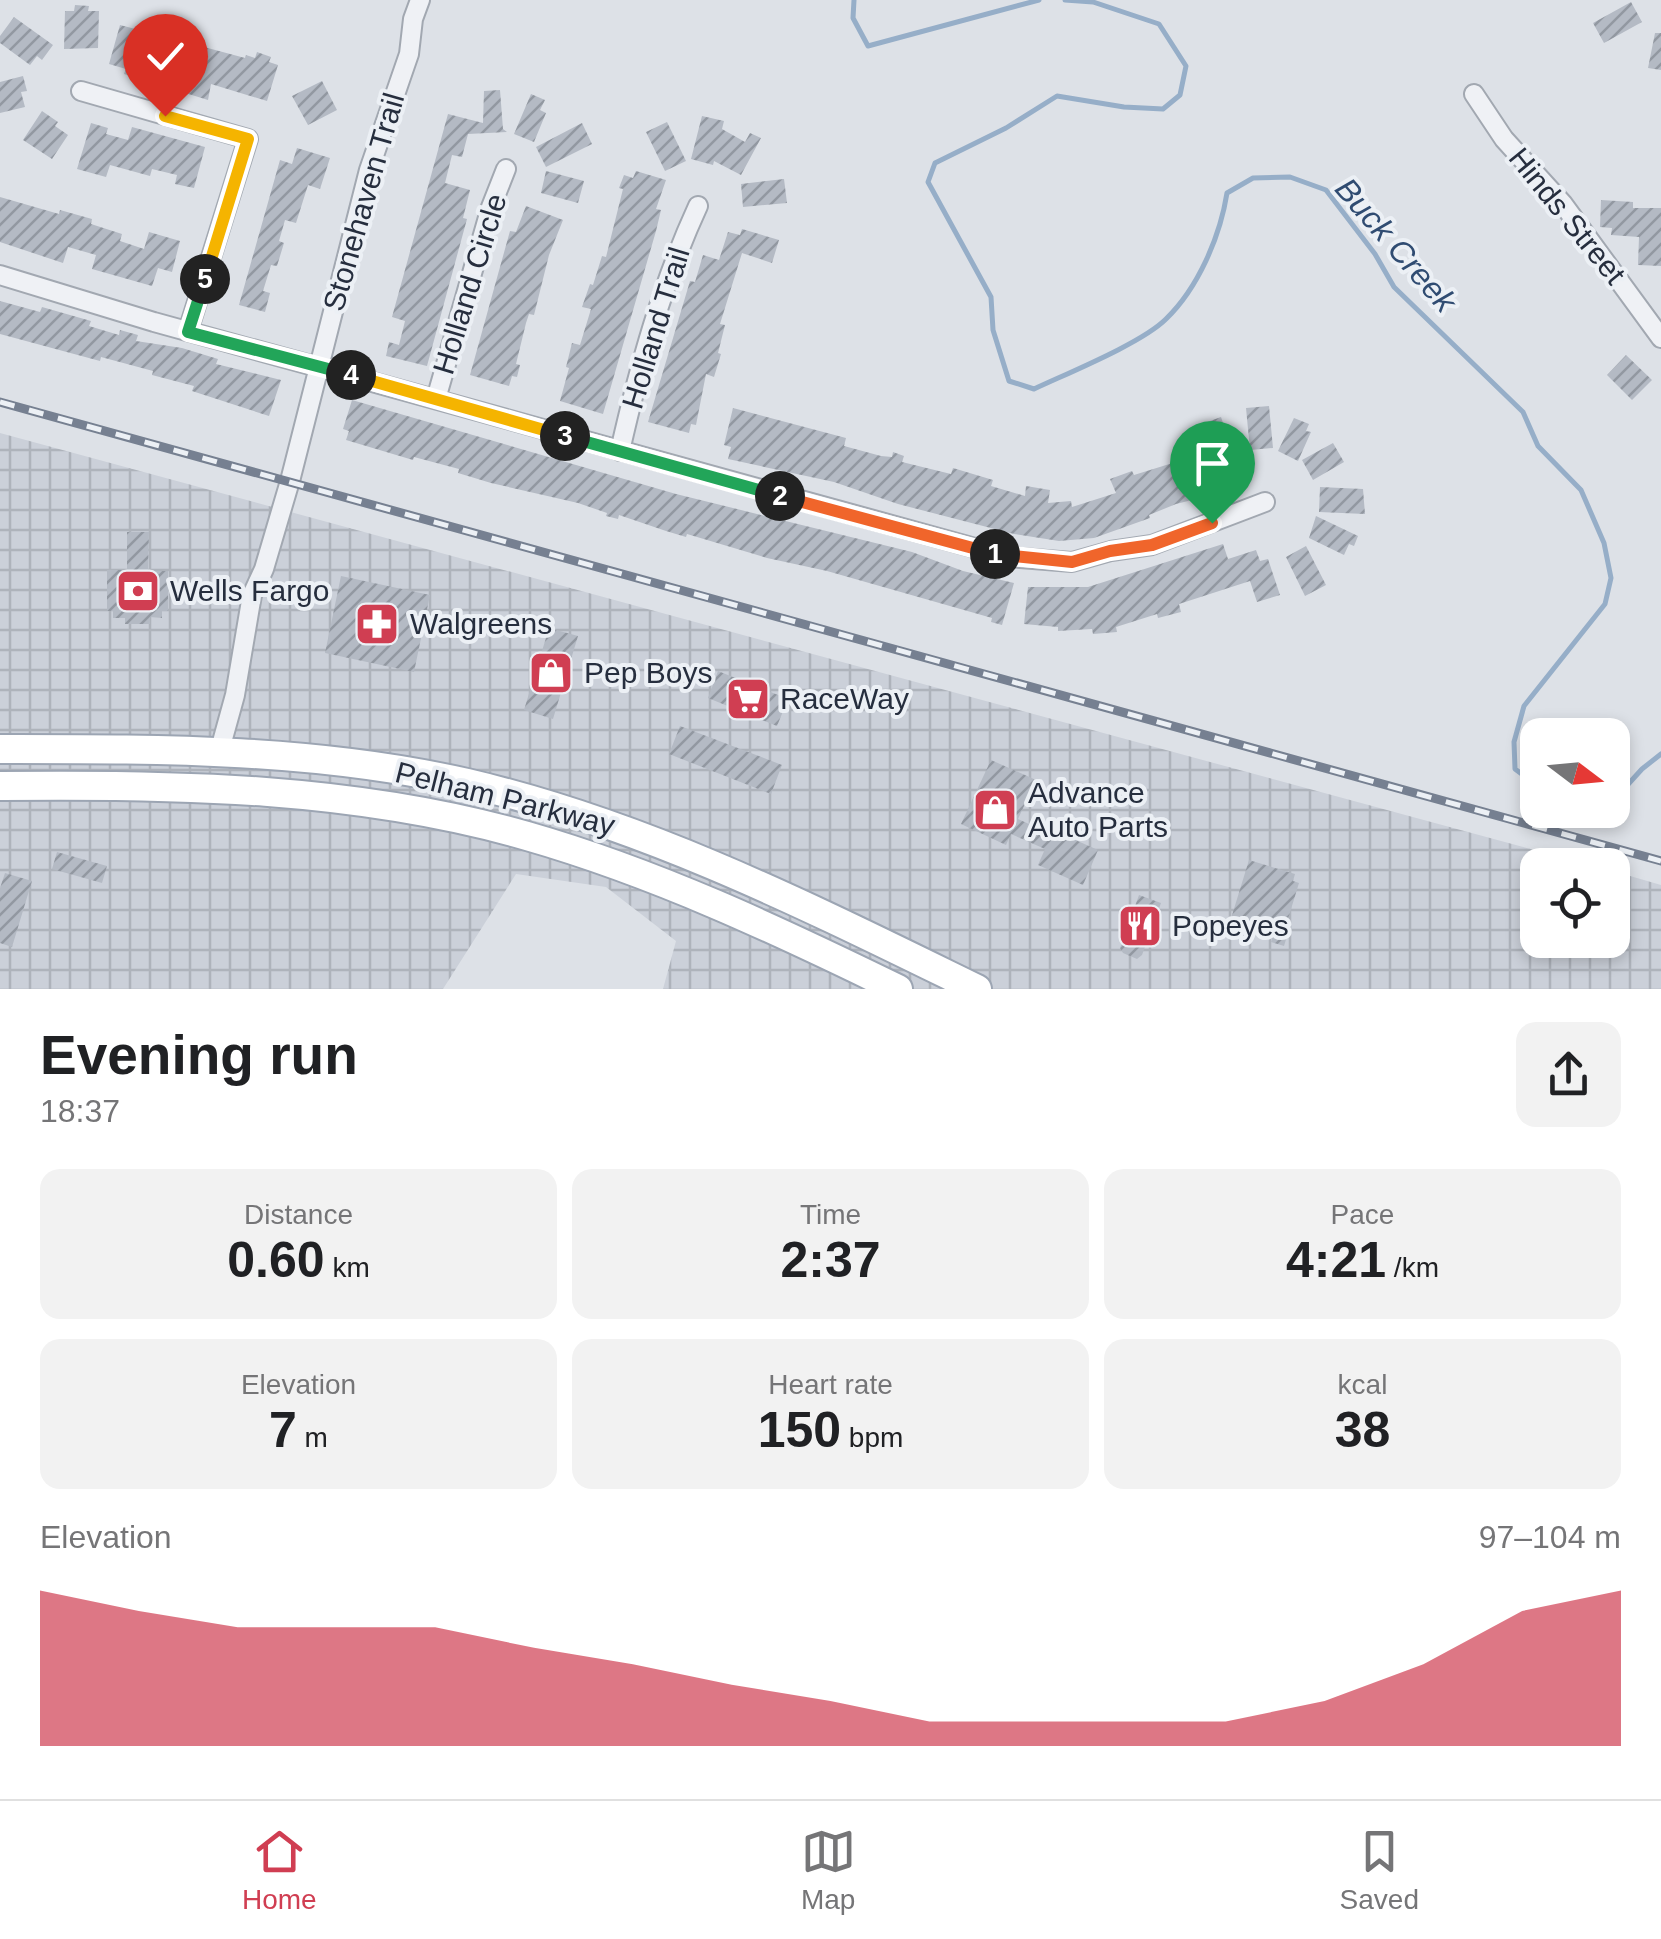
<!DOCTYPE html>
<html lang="en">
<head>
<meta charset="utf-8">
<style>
	body { margin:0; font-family:Arial,sans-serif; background:#f2f2f2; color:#202124; height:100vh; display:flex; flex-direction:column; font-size:38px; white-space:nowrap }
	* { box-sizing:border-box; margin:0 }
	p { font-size:32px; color:#757577 }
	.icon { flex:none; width:55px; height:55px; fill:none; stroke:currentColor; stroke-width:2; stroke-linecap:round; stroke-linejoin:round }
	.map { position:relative; height:989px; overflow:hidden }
	.drawer { display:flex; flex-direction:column; background:#fff; flex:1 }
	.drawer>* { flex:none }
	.needle { width:65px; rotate:106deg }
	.fabs { position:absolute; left:1520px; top:718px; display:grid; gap:20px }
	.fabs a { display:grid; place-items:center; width:110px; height:110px; border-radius:20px; background:#fff; box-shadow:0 5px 15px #0003; font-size:50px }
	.pin { position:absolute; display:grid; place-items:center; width:85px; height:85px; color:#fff; margin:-102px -42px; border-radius:50% 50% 50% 0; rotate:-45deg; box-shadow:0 0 10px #0007 }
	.pin .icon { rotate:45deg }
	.km { position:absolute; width:50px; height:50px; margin:-25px; border-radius:50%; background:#222; color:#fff; font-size:28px; line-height:50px; text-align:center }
	.round { display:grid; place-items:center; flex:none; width:105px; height:105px; border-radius:20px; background:#f2f2f2 }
	.summary { display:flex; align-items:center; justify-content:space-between; height:170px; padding:0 40px }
	h1 { font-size:55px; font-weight:700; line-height:75px }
	.metrics { display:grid; grid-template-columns:repeat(3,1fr); gap:15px; height:170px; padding:10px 40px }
	.metrics div { display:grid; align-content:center; border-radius:20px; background:#f2f2f2; text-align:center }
	.metrics b { font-size:50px; font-weight:700 }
	.metrics small { font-size:28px; font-weight:400 }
	.metrics p { font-size:28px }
	.chart { height:280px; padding:20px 40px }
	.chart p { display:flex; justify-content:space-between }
	.chart svg { width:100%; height:180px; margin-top:10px; fill:#d03e52; opacity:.7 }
	.dock { display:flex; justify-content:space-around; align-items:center; height:140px; border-top:2px solid #e0e0e0; background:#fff; font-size:28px; color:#757577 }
	.dock a { display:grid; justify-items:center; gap:5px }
	.dock .active { color:#d03e52 }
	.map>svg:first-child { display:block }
	.industrial { fill:url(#industrial-grid) }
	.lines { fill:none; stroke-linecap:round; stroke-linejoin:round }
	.stream { stroke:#96aec8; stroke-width:5 }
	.building { fill:url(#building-hatch) }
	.street-casing { stroke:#a2a8b1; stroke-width:22 }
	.primary-casing { stroke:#9ca5b3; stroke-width:32 }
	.street { stroke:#eff1f5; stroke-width:18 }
	.primary { stroke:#fff; stroke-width:28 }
	.rail-casing { stroke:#768091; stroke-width:9 }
	.rail { stroke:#ecf0f5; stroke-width:5; stroke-dasharray:15; stroke-linecap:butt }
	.split-1-casing { stroke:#fff; stroke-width:20 }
	.split-2-casing { stroke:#fff; stroke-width:20 }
	.split-3-casing { stroke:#fff; stroke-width:20 }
	.split-4-casing { stroke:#fff; stroke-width:20 }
	.split-5-casing { stroke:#fff; stroke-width:20 }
	.split-6-casing { stroke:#fff; stroke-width:20 }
	.split-1 { stroke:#f0652b; stroke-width:12 }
	.split-2 { stroke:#f0652b; stroke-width:12 }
	.split-3 { stroke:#22a559; stroke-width:12 }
	.split-4 { stroke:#f5b400; stroke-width:12 }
	.split-5 { stroke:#22a559; stroke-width:12 }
	.split-6 { stroke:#f5b400; stroke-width:12 }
	.labels { text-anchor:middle; stroke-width:8; stroke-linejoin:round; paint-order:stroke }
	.street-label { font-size:30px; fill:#262e3e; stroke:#ecf0f5 }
	.poi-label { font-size:30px; fill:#262e3e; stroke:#ecf0f5; text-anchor:start }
	.water-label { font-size:32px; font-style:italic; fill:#304c72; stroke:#ecf0f5 }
</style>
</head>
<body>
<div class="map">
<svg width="1661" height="989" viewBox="0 0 1661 989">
	<defs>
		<pattern id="industrial-grid" width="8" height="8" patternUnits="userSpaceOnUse" patternTransform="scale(2.5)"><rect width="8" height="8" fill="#cbd0d9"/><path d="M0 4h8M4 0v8" fill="none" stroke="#aeb3bb"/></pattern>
		<pattern id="building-hatch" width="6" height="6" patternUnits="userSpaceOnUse" patternTransform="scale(2.5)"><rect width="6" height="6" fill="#b4bac4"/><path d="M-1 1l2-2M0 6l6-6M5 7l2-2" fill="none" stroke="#9298a1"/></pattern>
	</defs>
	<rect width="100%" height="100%" fill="#dde1e7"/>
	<path class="industrial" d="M0 433 1589 865H1538V940H1612L1613 871 1661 885V989H663L676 941 606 887 516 874 443 989H0Z"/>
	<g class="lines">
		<path class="stream" d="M854 0 853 18 868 46 1039 0
			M1065 0 1093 2 1159 24 1186 66 1180 95 1163 109 1124 107 1057 96 1006 128 935 163 928 182 991 297 993 330 1009 381 1034 389C1068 373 1142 343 1166 319 1198 288 1220 237 1227 193L1253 178 1290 177 1326 190 1375 254 1394 287 1523 412 1538 446 1581 490 1604 543 1611 578 1605 604 1524 706 1514 742 1515 769 1538 786
			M1612 802 1642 769 1661 754"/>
	</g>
	<path class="building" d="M1631 2 1642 22 1604 43 1593 23Z
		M75 5 89 6 88 11H99L98 48 64 49 65 11H74Z
		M14 17 53 45 42 60 37 56 30 65 0 43V36Z
		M120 25 147 32 145 37 180 47 178 55 200 61 204 47 245 58 246 55 255 58 257 52 271 57 269 62 278 65 267 101 211 84 208 100 124 74 126 69 109 64Z
		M1655 33H1661V70L1648 68Z
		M23 76 27 91 21 92 25 107 0 113V82Z
		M322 81 337 110 308 125 292 96Z
		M500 90 503 129 507 132 468 134 462 157 452 155 445 183 470 190 463 218 467 219 427 366 386 356 389 342 399 345 405 321 392 317 448 114 483 123 484 91Z
		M531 94 545 100 540 110 546 113 534 142 514 134Z
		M42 111 58 122 55 126 68 135 52 159 23 140Z
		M702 116 724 121 722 129 745 142 750 133 761 138 741 175 714 161 713 165 691 159Z
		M667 122 686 161 665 171 646 132Z
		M91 123 108 128 106 134 128 140 132 127 205 147 194 188 175 184 177 175 152 169 150 176 110 165 106 177 77 169Z
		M582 123 592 144 546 167 536 147Z
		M297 148 330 158 320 189 308 185 296 223 285 220 279 241 284 243 277 266 271 265 263 291 270 293 265 312 239 305 280 160 292 164Z
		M546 171 584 181 578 203 541 193Z
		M636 171 666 180 656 209 661 210 656 231 603 414 560 401 569 368 566 367 572 343 580 345 591 309 582 307 590 284 593 285 602 256 606 257 623 189 619 188 624 175 633 178Z
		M784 179 787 203 743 207 741 184Z
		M0 197 59 214 60 210 92 219 91 224 122 234 120 241 144 249 149 232 180 241 172 272 158 268 152 286 92 269 96 255 68 247 63 263 0 242Z
		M1601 200 1633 202V208H1661V266L1638 265 1639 237 1611 235 1612 228 1600 227Z
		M526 206 563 220 549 255 534 315 529 314 526 323 516 364 520 365 517 377 512 376 509 386 470 375 510 231 516 232Z
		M742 229 779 240 772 263 742 253 720 324 725 325 718 353 721 354 714 377 706 374 696 425 691 424 689 433 648 422 690 281 695 282 703 255 719 260 728 232 740 235Z
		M0 301 40 312 42 307 91 321 89 326 119 335 120 330 138 335 136 341 182 348 218 359 216 364 281 380 269 416 192 391 194 386 152 375 153 371 101 357 100 361 0 334Z
		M1626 355 1652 380 1632 400 1607 375Z
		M352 400 676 494 912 552 963 571 1014 583 1002 625 991 622 992 618 827 571 767 558 687 534 686 537 666 531 619 515 618 519 606 516 607 513 578 503 491 483 458 473 459 469 414 457 413 460 346 440 349 431 343 429Z
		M1269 406 1273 448 1250 450 1246 408Z
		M733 408 846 438 844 446 881 456 892 457 893 452 904 456 902 462 951 474 953 468 993 480 991 486 1025 496 1026 486 1050 490 1048 503 1071 501 1072 507 1116 493 1110 479 1132 471 1134 475 1208 452 1199 425 1221 417 1233 452 1226 453 1231 466 1199 476 1204 497 1176 504 1149 515 1150 518 1094 538 1059 541 1014 534 898 504 834 482 728 459 731 447 724 445Z
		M1294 418 1309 424 1306 431 1311 432 1298 461 1278 451Z
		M1333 443 1344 462 1313 480 1302 460Z
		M1320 487 1363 489 1365 514 1319 512Z
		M1316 516 1358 536 1354 546 1349 544 1344 555 1309 538Z
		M127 532H149L148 571H168V611H162V618L150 617V624H125V618H113V611H107V570H127Z
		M1223 544 1228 559 1256 550 1260 561 1268 559 1280 595 1257 602 1250 581 1179 604 1181 612 1158 618 1157 614 1116 627 1117 632 1093 634 1092 629 1058 631V627L1024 624 1028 587H1088Z
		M1306 546 1326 585 1305 596 1286 557Z
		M341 576 430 595 414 672 325 653Z
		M549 628 578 636 553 719 524 710Z
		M718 671 788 699 777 726 708 698Z
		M680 726 782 765 771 794 669 754Z
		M991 760 1036 780 1018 819 1053 835 1055 831 1098 850 1083 885 1038 865 1045 849 1011 834 1006 845 961 824Z
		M57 852 107 866 102 883 52 869Z
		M1249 860 1295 874 1293 881 1299 883 1284 932 1288 933 1284 946 1271 942 1272 939 1229 925Z
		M5 873 32 881 12 947 0 943V888Z
		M1139 895 1161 903 1142 955 1137 959 1123 953 1120 948Z"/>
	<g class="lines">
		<defs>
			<path id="street" d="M81 91 248 139 188 331
				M1474 94 1504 139 1563 204 1661 338
				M0 275 154 322 1008 557 1072 562 1111 551 1152 545 1265 502
				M436 399 491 207 506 169
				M620 451C639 367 662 284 698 206
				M219 753 235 695 252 595 264 569 290 481 369 170 409 54 413 19 420 0"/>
			<path id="primary" d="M0 749C155 749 314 748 467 783 647 825 811 908 977 989
				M0 786C175 784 357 787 527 836 656 873 777 930 898 989"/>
		</defs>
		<use href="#street" class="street-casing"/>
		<use href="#primary" class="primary-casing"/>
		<use href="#street" class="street"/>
		<use href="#primary" class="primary"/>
		<defs>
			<path id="rail" d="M0 402 1661 861"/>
		</defs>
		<use href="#rail" class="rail-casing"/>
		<use href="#rail" class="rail"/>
	</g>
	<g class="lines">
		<defs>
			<path id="split-1" d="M995 554 1072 562 1110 551 1152 545 1212 523"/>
			<path id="split-2" d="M780 496 995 554"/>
			<path id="split-3" d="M565 436 780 496"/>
			<path id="split-4" d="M351 375 565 436"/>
			<path id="split-5" d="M205 279 188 332 351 375"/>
			<path id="split-6" d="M165 116 248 139 205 279"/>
		</defs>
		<use href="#split-1" class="split-1-casing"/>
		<use href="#split-2" class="split-2-casing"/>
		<use href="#split-3" class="split-3-casing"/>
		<use href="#split-4" class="split-4-casing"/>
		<use href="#split-5" class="split-5-casing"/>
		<use href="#split-6" class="split-6-casing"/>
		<use href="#split-1" class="split-1"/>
		<use href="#split-2" class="split-2"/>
		<use href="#split-3" class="split-3"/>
		<use href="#split-4" class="split-4"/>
		<use href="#split-5" class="split-5"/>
		<use href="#split-6" class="split-6"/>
	</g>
	<defs>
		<symbol id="bank-square" viewBox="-11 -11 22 22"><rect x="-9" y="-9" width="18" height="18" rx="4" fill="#d03e52" stroke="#ecf0f5"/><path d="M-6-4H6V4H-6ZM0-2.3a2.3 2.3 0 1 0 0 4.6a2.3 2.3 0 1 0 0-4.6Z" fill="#fff"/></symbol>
		<symbol id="pharmacy-square" viewBox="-11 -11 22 22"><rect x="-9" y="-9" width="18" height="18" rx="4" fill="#d03e52" stroke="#ecf0f5"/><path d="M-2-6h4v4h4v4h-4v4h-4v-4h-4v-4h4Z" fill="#fff"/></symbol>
		<symbol id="shop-square" viewBox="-11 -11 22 22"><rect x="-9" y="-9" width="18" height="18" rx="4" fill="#d03e52" stroke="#ecf0f5"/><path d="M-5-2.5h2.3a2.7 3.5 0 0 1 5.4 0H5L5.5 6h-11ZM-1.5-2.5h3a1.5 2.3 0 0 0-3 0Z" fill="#fff"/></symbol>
		<symbol id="supermarket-square" viewBox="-11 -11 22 22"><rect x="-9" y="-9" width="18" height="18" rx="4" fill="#d03e52" stroke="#ecf0f5"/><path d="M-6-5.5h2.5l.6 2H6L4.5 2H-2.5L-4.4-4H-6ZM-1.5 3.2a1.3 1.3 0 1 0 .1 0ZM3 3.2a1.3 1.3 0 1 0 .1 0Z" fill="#fff"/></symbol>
		<symbol id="restaurant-square" viewBox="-11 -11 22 22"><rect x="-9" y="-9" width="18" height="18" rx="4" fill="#d03e52" stroke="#ecf0f5"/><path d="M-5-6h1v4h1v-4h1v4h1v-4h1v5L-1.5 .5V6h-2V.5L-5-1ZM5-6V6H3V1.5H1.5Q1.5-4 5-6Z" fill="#fff"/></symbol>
	</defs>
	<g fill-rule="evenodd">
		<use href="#bank-square" x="113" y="566" width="50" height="50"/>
		<use href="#pharmacy-square" x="352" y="599" width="50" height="50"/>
		<use href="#shop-square" x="526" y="648" width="50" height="50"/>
		<use href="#supermarket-square" x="723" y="674" width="50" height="50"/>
		<use href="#shop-square" x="970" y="785" width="50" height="50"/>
		<use href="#restaurant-square" x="1115" y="901" width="50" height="50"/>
	</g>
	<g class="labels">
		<g class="street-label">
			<text transform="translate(364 202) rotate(-74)" y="10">Stonehaven Trail</text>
			<text transform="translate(1567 216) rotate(51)" y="10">Hinds Street</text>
			<text transform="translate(470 284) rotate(-73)" y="10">Holland Circle</text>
			<text transform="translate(656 328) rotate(-73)" y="10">Holland Trail</text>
			<text transform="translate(505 799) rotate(14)" y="10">Pelham Parkway</text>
		</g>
		<g class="poi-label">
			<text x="170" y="601">Wells Fargo</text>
			<text x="410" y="634">Walgreens</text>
			<text x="584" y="683">Pep Boys</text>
			<text x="780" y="709">RaceWay</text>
			<text x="1028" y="803">Advance<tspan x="1028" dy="34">Auto Parts</tspan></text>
			<text x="1172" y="936">Popeyes</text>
		</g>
		<g class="water-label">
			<text transform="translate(1396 245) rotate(49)" y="11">Buck Creek</text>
		</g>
	</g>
</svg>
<div class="fabs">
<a><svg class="needle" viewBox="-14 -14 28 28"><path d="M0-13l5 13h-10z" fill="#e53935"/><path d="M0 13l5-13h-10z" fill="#757577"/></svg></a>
<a><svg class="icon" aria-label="locate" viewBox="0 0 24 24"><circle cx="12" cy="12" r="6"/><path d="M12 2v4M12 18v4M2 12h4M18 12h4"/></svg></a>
</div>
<div class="pin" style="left:1212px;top:523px;background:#1e9e55"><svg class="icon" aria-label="arrive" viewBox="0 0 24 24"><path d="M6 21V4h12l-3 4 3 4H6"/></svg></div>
<div class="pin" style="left:165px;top:116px;background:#d93025"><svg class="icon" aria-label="check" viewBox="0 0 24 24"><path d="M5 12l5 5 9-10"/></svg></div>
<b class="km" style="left:995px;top:554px">1</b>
<b class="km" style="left:780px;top:496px">2</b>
<b class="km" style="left:565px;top:436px">3</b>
<b class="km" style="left:351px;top:375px">4</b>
<b class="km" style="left:205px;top:279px">5</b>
</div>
<section class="drawer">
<div class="summary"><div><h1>Evening run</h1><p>18:37</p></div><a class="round"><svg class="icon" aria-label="share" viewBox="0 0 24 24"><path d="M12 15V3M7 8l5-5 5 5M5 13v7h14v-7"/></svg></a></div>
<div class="metrics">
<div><p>Distance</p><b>0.60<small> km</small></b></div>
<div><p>Time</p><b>2:37</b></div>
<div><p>Pace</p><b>4:21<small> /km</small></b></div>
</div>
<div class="metrics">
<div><p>Elevation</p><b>7<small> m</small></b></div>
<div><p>Heart rate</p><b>150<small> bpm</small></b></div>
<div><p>kcal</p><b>38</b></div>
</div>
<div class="chart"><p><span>Elevation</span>97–104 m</p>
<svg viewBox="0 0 160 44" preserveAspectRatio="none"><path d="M0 44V6L10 11L20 15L30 15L40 15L50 20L60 24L70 29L80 33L90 38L100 38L110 38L120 38L130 33L140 24L150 11L160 6V44z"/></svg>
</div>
</section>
<nav class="dock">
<a class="active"><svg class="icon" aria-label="home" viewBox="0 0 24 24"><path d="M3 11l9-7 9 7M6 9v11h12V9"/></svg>Home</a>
<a><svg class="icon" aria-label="map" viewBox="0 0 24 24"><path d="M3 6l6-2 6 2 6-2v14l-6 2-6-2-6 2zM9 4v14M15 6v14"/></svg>Map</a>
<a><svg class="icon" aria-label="saved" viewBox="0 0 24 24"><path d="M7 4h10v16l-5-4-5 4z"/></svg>Saved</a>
</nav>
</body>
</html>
